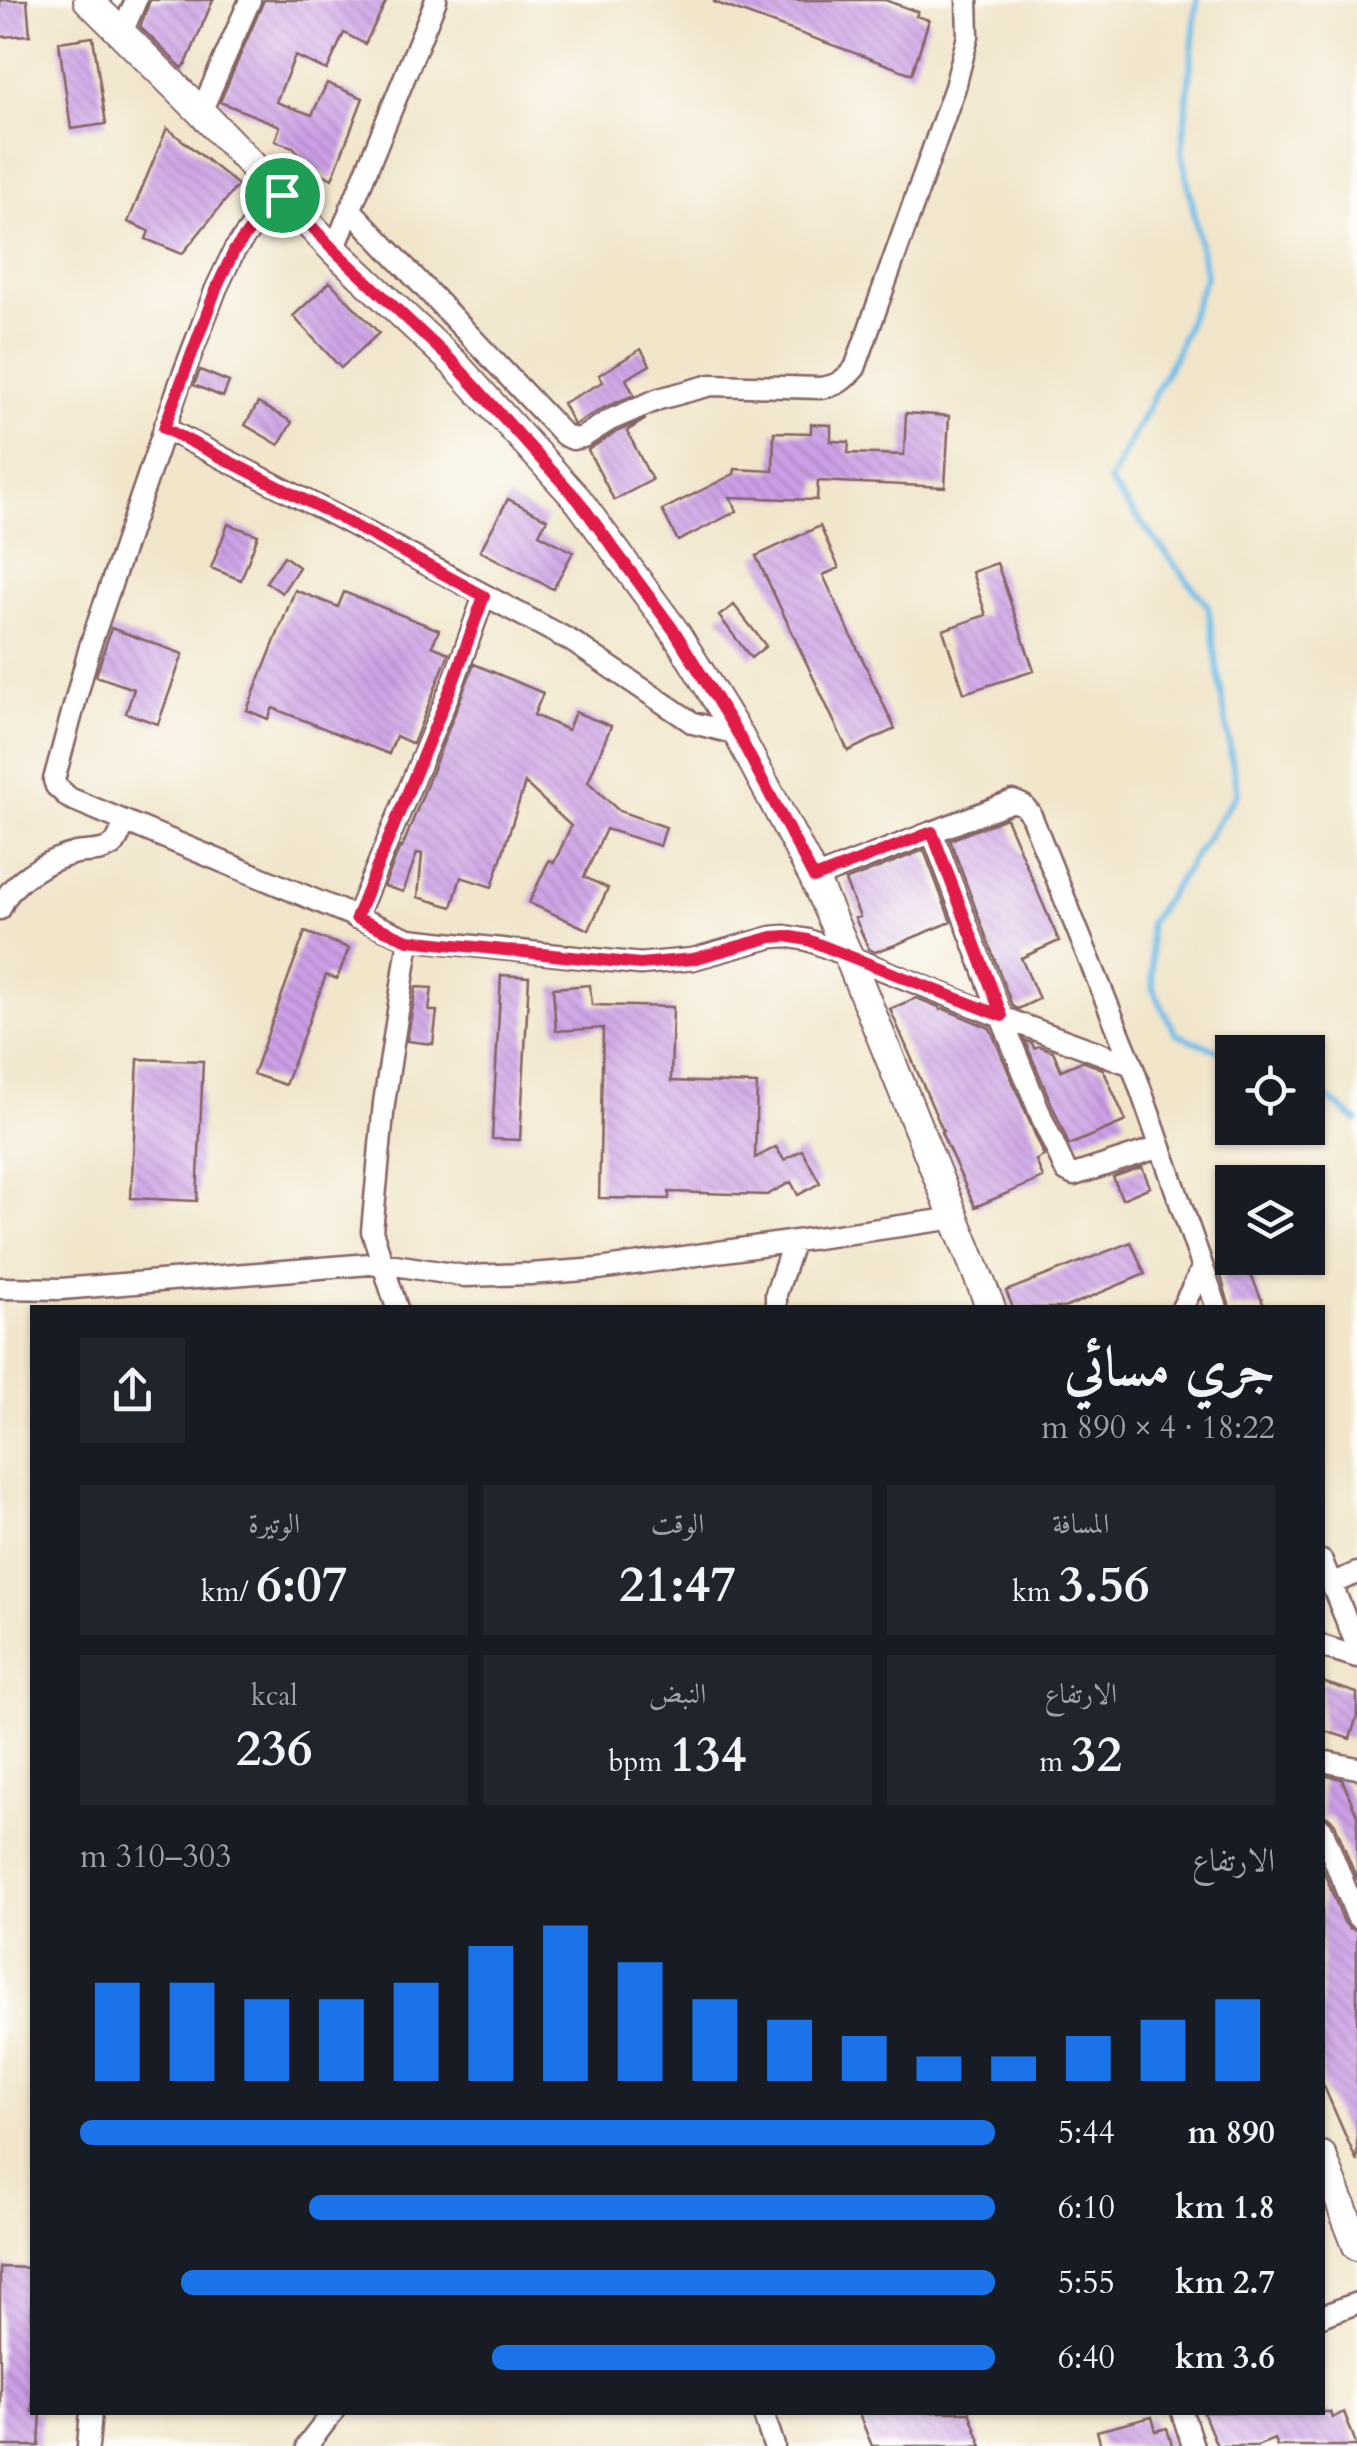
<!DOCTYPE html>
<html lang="ar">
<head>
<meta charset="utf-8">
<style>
	body { margin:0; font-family:Cardo,Amiri,serif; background:#20242c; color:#f1f3f6; direction:rtl; height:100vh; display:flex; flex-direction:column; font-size:38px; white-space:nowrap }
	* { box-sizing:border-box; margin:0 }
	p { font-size:32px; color:#9ea1a6 }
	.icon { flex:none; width:55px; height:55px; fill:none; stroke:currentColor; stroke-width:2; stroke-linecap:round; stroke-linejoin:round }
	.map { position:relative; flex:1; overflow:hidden; direction:ltr }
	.drawer { position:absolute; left:30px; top:1305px; width:1295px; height:1110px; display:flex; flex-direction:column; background:#171b24; border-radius:0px; box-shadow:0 2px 8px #0004; direction:rtl }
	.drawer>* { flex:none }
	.controls { position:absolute; left:1215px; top:1035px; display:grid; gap:20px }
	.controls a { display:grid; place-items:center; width:110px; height:110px; border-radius:0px; background:#171b24; box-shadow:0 2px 8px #0004; font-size:50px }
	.pin { position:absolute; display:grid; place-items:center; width:85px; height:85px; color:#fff; margin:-42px; border:5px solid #fff; border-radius:50%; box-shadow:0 2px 10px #0007 }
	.round { display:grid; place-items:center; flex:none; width:105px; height:105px; border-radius:0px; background:#20242c }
	.head { display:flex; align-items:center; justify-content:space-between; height:170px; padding:0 50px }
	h1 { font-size:55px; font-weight:700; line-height:75px }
	.metrics { display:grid; grid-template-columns:repeat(3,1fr); gap:15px; height:170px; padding:10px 50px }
	.metrics div { display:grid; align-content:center; border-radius:0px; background:#20242c; text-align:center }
	.metrics b { font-size:50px; font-weight:700 }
	.metrics small { font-size:28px; font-weight:400 }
	.metrics p { font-size:28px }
	.chart { height:280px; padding:20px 50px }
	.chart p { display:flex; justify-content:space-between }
	.chart svg { width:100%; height:180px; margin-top:10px; stroke:#1a73e8; stroke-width:6 }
	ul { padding:0 50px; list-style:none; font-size:32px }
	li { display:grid; grid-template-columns:160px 120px 1fr; align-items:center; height:75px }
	li i { height:25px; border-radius:12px; background:#1a73e8 }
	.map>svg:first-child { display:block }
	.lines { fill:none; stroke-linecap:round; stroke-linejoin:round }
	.stream { stroke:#6dbce8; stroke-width:6 }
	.building { fill:url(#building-back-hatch) }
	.street-casing { stroke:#846463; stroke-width:25 }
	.secondary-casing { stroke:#846463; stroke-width:32 }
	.street { stroke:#fff; stroke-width:20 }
	.secondary { stroke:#fff; stroke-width:28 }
	.route-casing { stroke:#fff; stroke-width:20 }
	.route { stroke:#e11d48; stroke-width:12 }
</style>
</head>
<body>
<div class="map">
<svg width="1357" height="2446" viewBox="0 0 1357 2446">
	<defs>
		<pattern id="building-back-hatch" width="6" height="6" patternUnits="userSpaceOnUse" patternTransform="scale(2.5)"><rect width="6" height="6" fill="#cca0e7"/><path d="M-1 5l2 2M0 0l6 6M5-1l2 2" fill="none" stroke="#a882bb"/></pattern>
	</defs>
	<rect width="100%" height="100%" fill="#fdfcf7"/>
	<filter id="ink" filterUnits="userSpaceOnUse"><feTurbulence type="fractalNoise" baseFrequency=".01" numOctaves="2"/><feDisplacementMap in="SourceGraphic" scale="20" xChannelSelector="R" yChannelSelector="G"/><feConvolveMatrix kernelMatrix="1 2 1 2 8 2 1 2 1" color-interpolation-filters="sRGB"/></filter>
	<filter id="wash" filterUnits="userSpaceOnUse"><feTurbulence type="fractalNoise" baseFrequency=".0048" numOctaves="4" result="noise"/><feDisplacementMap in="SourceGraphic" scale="40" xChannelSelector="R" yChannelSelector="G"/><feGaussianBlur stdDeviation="2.25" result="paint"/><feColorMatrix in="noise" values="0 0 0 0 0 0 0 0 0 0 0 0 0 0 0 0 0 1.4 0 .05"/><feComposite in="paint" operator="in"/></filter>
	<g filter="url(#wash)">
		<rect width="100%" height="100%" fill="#f1e5ca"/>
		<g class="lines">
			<path class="stream" d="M1197 0 1182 152 1206 276 1176 353 1109 482 1208 606 1237 793 1149 924 1153 989 1176 1034 1232 1056
				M1308 1086 1318 1090 1357 1121"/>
		</g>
		<g id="blocks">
			<path class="building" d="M0 0H27L30 35 0 37Z
				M150 0H213L186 64 182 68 140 27Z
				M264 0H387L365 44 344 33 327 70 295 56 276 102 312 115 327 83 363 98 332 179 315 169 293 147 275 141 280 126 220 102Z
				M714 0H885L918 12 916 16 929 20 912 74 714 2Z
				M93 37 106 124 71 129 59 42Z
				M167 128 238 185 182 254 146 239 149 231 128 222Z
				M330 282 379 333 341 368 293 316Z
				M641 349 650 365 626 379 634 395 605 407 574 425 563 403 603 382 599 375Z
				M200 370 229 382 223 397 194 385Z
				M258 403 292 422 279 445 245 425Z
				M906 413 949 416 945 487 818 481 817 500 730 497 737 511 678 541 662 510 734 474 735 469 773 471 774 432 811 433V424L831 425V441L849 442 848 453 904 455Z
				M646 419 627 431 652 480 614 500 588 450 616 432Z
				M508 499 547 519 539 534 573 552 553 589 480 551Z
				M228 524 258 535 241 580 211 568Z
				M820 526 839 568 823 575 895 729 848 751 756 556Z
				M284 556 299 567 282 593 266 582Z
				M997 563 1034 671 964 693 943 630 986 615 972 572Z
				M295 590 338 607 344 592 439 630 432 646 449 653 413 744 396 736 389 754 273 708 268 719 247 710Z
				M734 605 766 646 751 658 719 616Z
				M111 628 183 654 158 724 126 713 134 689 96 676Z
				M474 664 543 693 534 715 568 730 575 712 611 726 588 782 619 811 666 827 660 846 606 829 584 877 608 888 589 930 529 903 549 860 554 863 571 826 525 783 492 887 461 877 452 907 418 897 422 854 417 853 403 892 384 886 400 847 402 848Z
				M1006 818 1059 941 1021 958 1039 999 1018 1009 1012 1006 950 840Z
				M924 850 951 922 895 945 875 952 869 949 855 918 860 917 845 881Z
				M305 932 349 948 337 979 326 975 285 1085 253 1074Z
				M501 975 529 977 520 1140 492 1139Z
				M590 985 592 1005 673 1007 671 1081 757 1084 755 1158 776 1147 784 1160 802 1150 820 1183 798 1195 791 1182 767 1195 669 1192V1199L599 1198 603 1028 556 1031 553 988Z
				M416 987 432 988 429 1011H437L433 1044 407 1041Z
				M916 998 939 1007 940 1010 944 1009 990 1028 1044 1156 1036 1160 1043 1178 975 1207 941 1132 943 1131 890 1009Z
				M1025 1041 1032 1043 1034 1048 1039 1046 1053 1051 1061 1070 1082 1061 1103 1069 1126 1121 1069 1145Z
				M138 1059 203 1061 197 1201 131 1198Z
				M1142 1167 1150 1187 1122 1199 1113 1177Z
				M1131 1242 1145 1274 1064 1308H1013L1006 1291Z
				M1247 1265 1265 1308H1230L1221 1276Z
				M1322 1682 1357 1693V1716L1350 1739 1322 1730Z
				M1322 1775 1342 1779 1357 1815V1880L1335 1824 1330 1818 1322 1815Z
				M1322 1867 1344 1922 1349 1928 1357 1930V2162L1322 2082Z
				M0 2267 32 2268V2412H41L39 2446H0Z
				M858 2412H969L982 2446H872Z
				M1203 2412H1330L1332 2418 1344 2412 1357 2446H1277L1274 2439 1257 2446H1217Z
				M1152 2417 1156 2431 1167 2428 1172 2446H1101L1097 2431Z"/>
		</g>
	</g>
	<g filter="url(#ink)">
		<use href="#blocks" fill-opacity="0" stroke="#846463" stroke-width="2.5"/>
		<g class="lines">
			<defs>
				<path id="street" d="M122 33 136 0
					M201 112 250 0
					M282 195 256 221 234 251 216 289 180 383 91 643 54 780 56 786 69 798 409 939 640 964 693 959 772 937 785 936 808 940 1001 1017 1132 1065
					M350 209 564 435 573 439 583 437 610 420 659 399 711 385 820 388C837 386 843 381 855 368L955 87 968 36 967 0
					M334 250 436 0
					M164 428 338 517 573 642 693 723 738 734
					M932 832 1001 1017 1044 1123 1066 1171 1074 1175 1160 1147
					M814 878 1013 801 1023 805 1030 813 1132 1065 1217 1308
					M0 909C11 880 47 860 76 853 88 851 105 853 115 843 119 838 122 828 125 821
					M356 918 454 681 484 596
					M0 1288 61 1289 382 1263 465 1276 530 1274 599 1269 956 1218
					M397 1308 372 1231 384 1103 409 939
					M776 1308V1294L793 1243
					M1182 1308 1202 1269
					M1322 1561 1357 1646
					M1333 1583 1357 1573
					M1322 1646 1357 1657
					M1322 1761 1357 1768
					M1322 1829 1357 1917
					M1322 2316 1357 2303
					M763 2412 774 2446
					M1182 2412 1193 2446
					M88 2446 91 2412
					M307 2446 333 2412"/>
				<path id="secondary" d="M88 0 201 112 334 250 454 363 578 500 675 632 738 734 814 878 848 955 991 1308
					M1322 2156 1357 2246"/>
			</defs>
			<use href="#street" class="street-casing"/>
			<use href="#secondary" class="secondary-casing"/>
			<use href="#street" class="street"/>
			<use href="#secondary" class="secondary"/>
		</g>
	</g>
	<g class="lines" filter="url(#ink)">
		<defs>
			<path id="route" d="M282 195 334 250 454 363 578 500 675 632 738 734 814 878 932 832 1002 1016 808 940 786 936 772 937 693 959 640 964 408 940 356 918 454 680 484 596 338 517 164 428 216 289 234 251 256 222Z"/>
		</defs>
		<use href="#route" class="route-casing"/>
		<use href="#route" class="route"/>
	</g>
</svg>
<div class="controls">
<a><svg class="icon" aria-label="locate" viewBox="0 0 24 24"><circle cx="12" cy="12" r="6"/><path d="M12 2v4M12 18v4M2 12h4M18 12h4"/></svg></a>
<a><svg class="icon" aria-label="layers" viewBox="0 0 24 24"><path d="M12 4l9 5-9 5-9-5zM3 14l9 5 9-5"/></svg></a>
</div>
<div class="pin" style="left:282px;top:195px;background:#1e9e55"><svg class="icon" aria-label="arrive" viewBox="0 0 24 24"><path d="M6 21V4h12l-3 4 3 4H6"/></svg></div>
<section class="drawer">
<div class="head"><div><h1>جري مسائي</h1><p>18:22 · 4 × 890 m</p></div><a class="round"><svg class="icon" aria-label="share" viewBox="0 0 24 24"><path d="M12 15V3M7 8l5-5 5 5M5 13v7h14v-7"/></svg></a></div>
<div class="metrics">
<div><p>المسافة</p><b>3.56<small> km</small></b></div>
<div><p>الوقت</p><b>21:47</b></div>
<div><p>الوتيرة</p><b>6:07<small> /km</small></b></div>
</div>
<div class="metrics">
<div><p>الارتفاع</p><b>32<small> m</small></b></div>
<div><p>النبض</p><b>134<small> bpm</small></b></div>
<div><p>kcal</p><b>236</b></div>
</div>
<div class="chart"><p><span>الارتفاع</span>303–310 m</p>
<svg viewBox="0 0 160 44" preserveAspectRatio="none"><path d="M5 44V20M15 44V20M25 44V24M35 44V24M45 44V20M55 44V11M65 44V6M75 44V15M85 44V24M95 44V29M105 44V33M115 44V38M125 44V38M135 44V33M145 44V29M155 44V24"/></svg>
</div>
<ul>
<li><b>890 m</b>5:44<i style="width:100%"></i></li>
<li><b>1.8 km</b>6:10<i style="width:75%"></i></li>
<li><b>2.7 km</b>5:55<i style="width:89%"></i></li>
<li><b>3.6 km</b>6:40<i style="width:55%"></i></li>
</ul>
</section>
</div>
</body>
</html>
